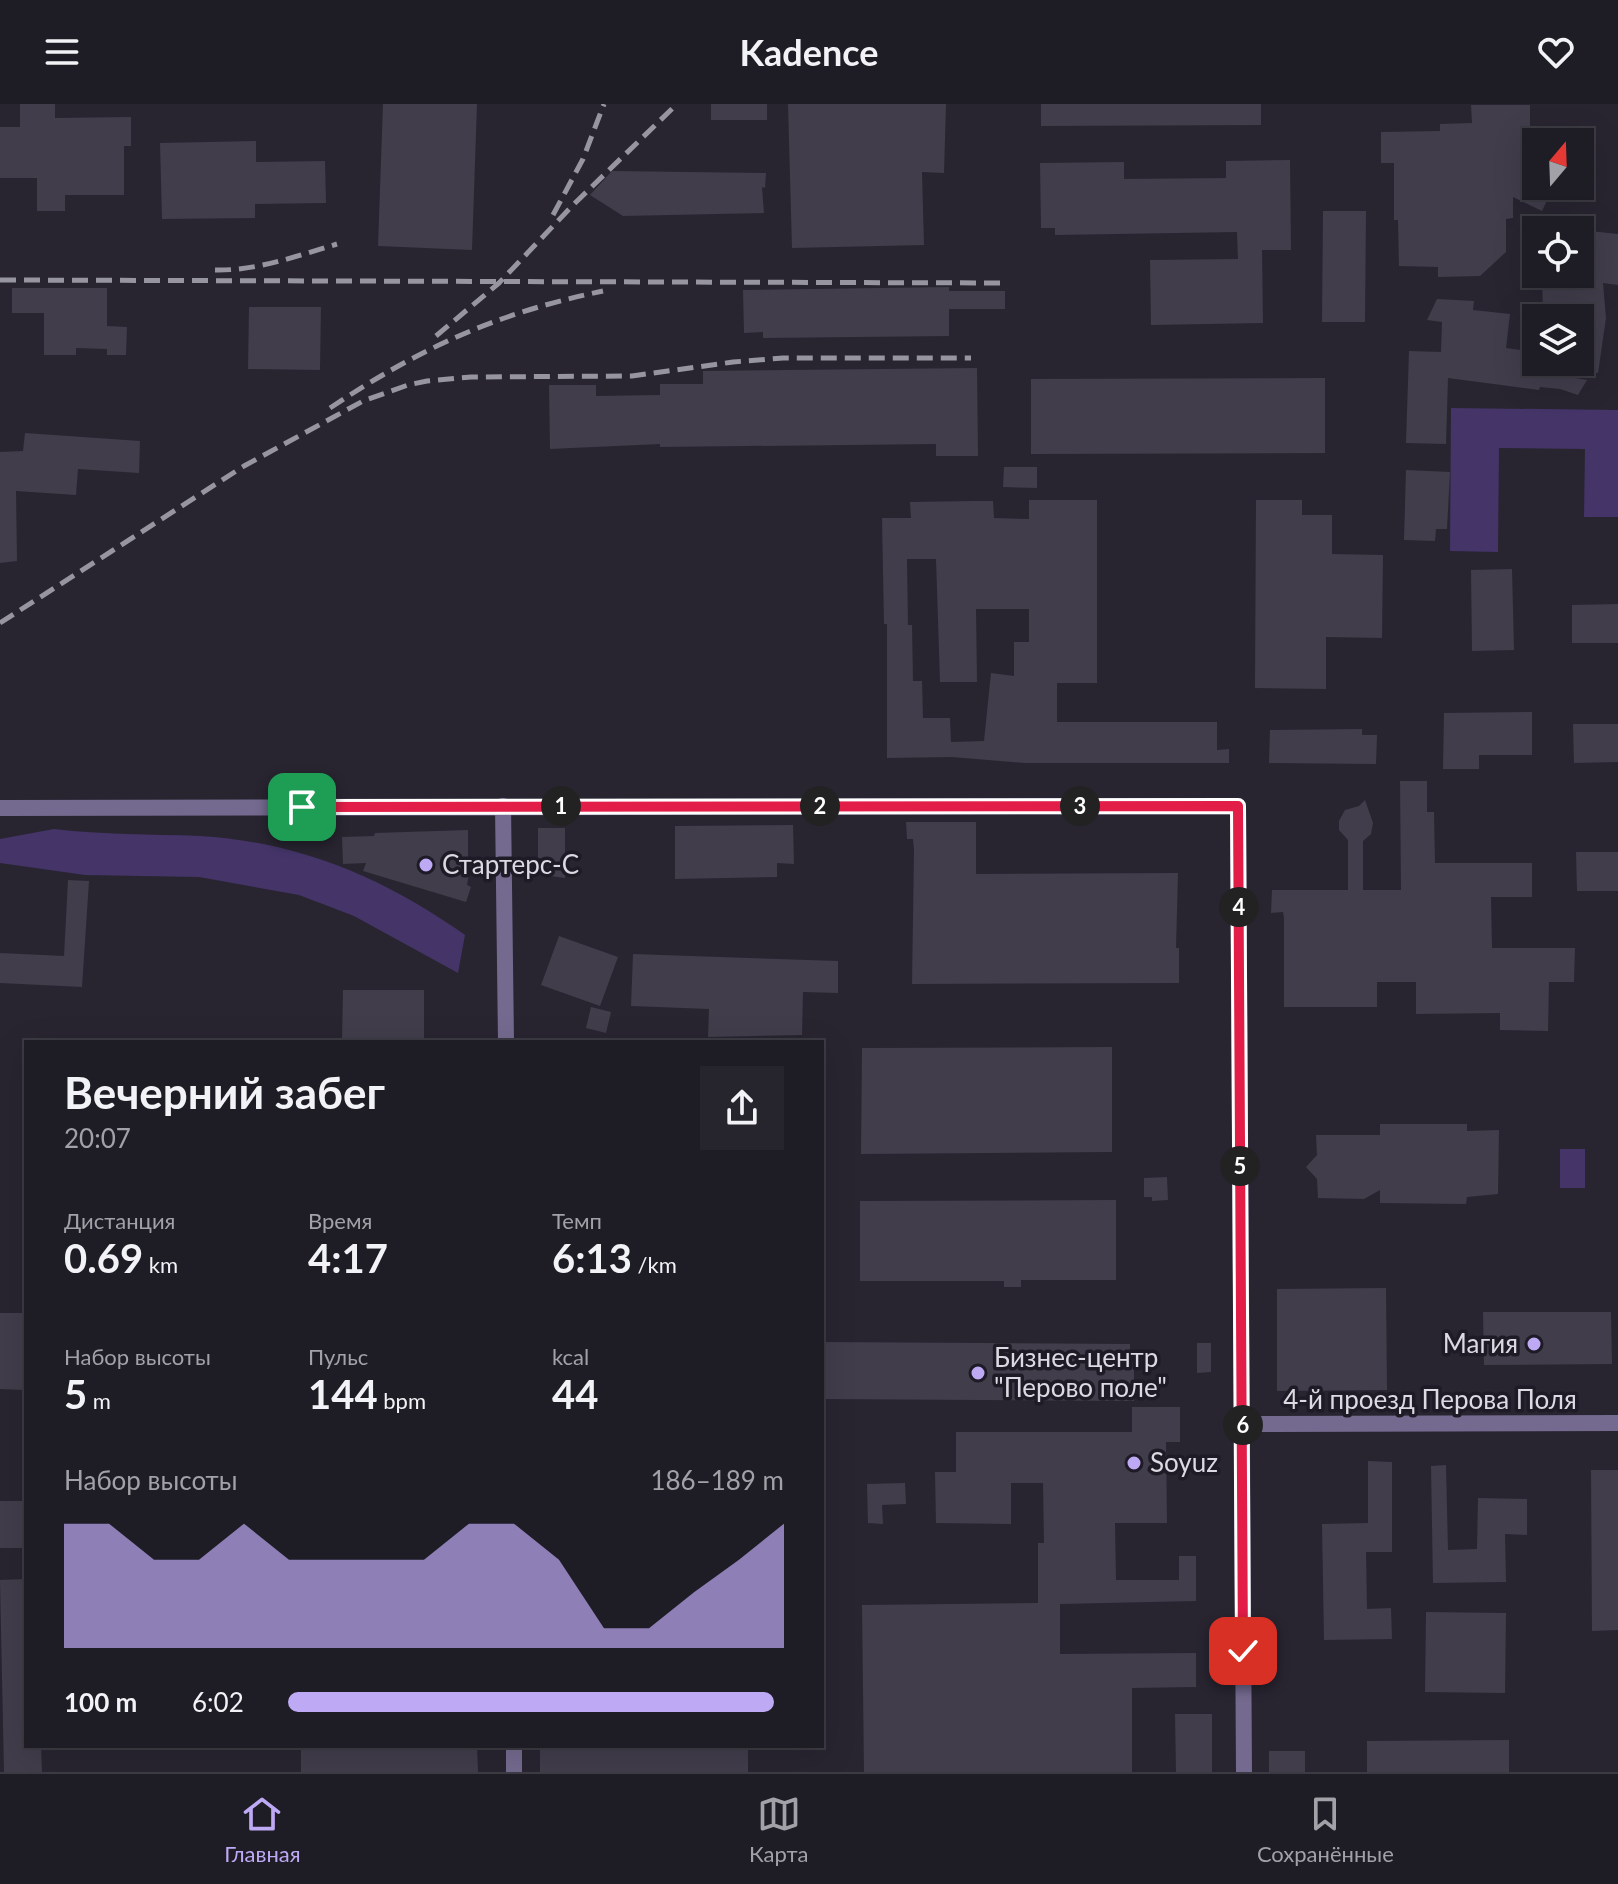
<!DOCTYPE html>
<html lang="ru">
<head>
<meta charset="utf-8">
<style>
	body { margin:0; font-family:Lato,sans-serif; background:#26252d; color:#f1f3f6; height:100vh; display:flex; flex-direction:column; font-size:30px; white-space:nowrap }
	* { box-sizing:border-box; margin:0 }
	p { font-size:26px; color:#a1a1a7 }
	.icon { flex:none; width:44px; height:44px; fill:none; stroke:currentColor; stroke-width:2; stroke-linecap:round; stroke-linejoin:round }
	.map { position:relative; flex:1; overflow:hidden }
	.side { position:absolute; left:24px; top:936px; width:800px; height:708px; display:flex; flex-direction:column; background:#1e1c25; border-radius:0px; box-shadow:0 8px 32px #0002,0 0 0 2px #3c3a42 }
	.side>* { flex:none }
	.needle { width:52px; rotate:19deg }
	.tools { position:absolute; left:1522px; top:24px; display:grid; gap:16px }
	.tools a { display:grid; place-items:center; width:72px; height:72px; border-radius:0px; background:#1e1c25; box-shadow:0 8px 32px #0002,0 0 0 2px #3c3a42; font-size:40px }
	.pin { position:absolute; display:grid; place-items:center; width:68px; height:68px; color:#fff; margin:-34px; border-radius:16px; box-shadow:0 4px 12px #0006 }
	.km { position:absolute; width:40px; height:40px; margin:-20px; border-radius:50%; background:#222; color:#fff; font-size:22px; line-height:40px; text-align:center }
	.round { display:grid; place-items:center; flex:none; width:84px; height:84px; border-radius:0px; background:#26252d }
	.overview { display:flex; align-items:center; justify-content:space-between; height:136px; padding:0 40px }
	h1 { font-size:44px; font-weight:700; line-height:60px }
	.metrics { display:grid; grid-template-columns:repeat(3,1fr); gap:12px; height:136px; padding:8px 40px }
	.metrics div { display:grid; align-content:center }
	.metrics b { font-size:40px; font-weight:700 }
	.metrics small { font-size:22px; font-weight:400 }
	.metrics p { font-size:22px }
	.chart { height:224px; padding:16px 40px }
	.chart p { display:flex; justify-content:space-between }
	.chart svg { width:100%; height:144px; margin-top:8px; fill:#bea9f5; opacity:.7 }
	ul { padding:0 40px; list-style:none; font-size:26px }
	li { display:grid; grid-template-columns:128px 96px 1fr; align-items:center; height:60px }
	li i { height:20px; border-radius:10px; background:#bea9f5 }
	header { display:flex; justify-content:space-between; align-items:center; height:104px; padding:0 40px; background:#1e1c25; font-size:36px; font-weight:700 }
	.tab-bar { display:flex; justify-content:space-around; align-items:center; height:112px; border-top:2px solid #3c3a42; background:#1e1c25; font-size:22px; color:#a1a1a7 }
	.tab-bar a { display:grid; justify-items:center; gap:4px }
	.tab-bar .on { color:#bea9f5 }
	.map>svg:first-child { display:block }
	.green { fill:#443468 }
	.building { fill:#413d4b; fill-rule:evenodd }
	.lines { fill:none; stroke-linecap:round; stroke-linejoin:round }
	.street { stroke:#746a8f; stroke-width:16 }
	.rail { stroke:#97959f; stroke-width:5; stroke-dasharray:16 8; stroke-linecap:butt }
	.route-casing { stroke:#fff; stroke-width:16 }
	.route { stroke:#e11d48; stroke-width:10 }
	.poi-dot { fill:#bea9f5; stroke:#1e1b27; stroke-width:3 }
	.labels { text-anchor:middle; stroke-width:7; stroke-linejoin:round; paint-order:stroke }
	.poi-label { font-size:26px; fill:#dbd9e1; stroke:#1e1b27; text-anchor:start }
	.street-label { font-size:26px; fill:#dbd9e1; stroke:#1e1b27 }
</style>
</head>
<body>
<header><svg class="icon" aria-label="menu" viewBox="0 0 24 24"><path d="M4 6h16M4 12h16M4 18h16"/></svg>Kadence<svg class="icon" aria-label="heart" viewBox="0 0 24 24"><path d="M12 20l-8-8c-3-5 5-10 8-4 3-6 11-1 8 4z"/></svg></header>
<div class="map">
<svg width="1618" height="1668" viewBox="0 0 1618 1668">
	<rect width="100%" height="100%" fill="#282531"/>
	<path class="green" d="M1451 304 1618 306V413H1584L1585 345 1499 344 1498 448 1450 447Z
		M54 725C103 731 151 730 200 732 300 738 384 774 465 831L458 869 354 812 299 791 199 773 85 771 0 759V735Z
		M1560 1045H1585V1084H1560Z"/>
	<path class="building" d="M20 0H55V14L131 13V42H124V91H65V107H37V74H0V23H20Z
		M383 0H477L472 146 378 142Z
		M711 0H767V16H711Z
		M788 0H946L944 69 922 68 924 141 792 144Z
		M1041 0H1261V21L1041 22Z
		M1471 1H1530V33H1536V82H1554L1542 107 1513 93V114L1506 115V148L1480 172 1438 173V163L1399 162 1398 116H1394V59H1381V28L1440 27V20L1472 19Z
		M256 37V58L325 57 326 99 255 100V114L162 115 160 39Z
		M1290 56 1291 146H1262L1263 219 1151 221 1150 156 1238 155 1237 128 1055 131V124H1041L1040 59 1124 58V75L1226 74V57Z
		M612 67 766 69 765 84 762 83 764 109 623 112 590 91Z
		M1323 107H1366L1365 218H1322Z
		M1580 126 1618 130V181L1603 179 1606 214 1598 269 1580 266 1585 258 1591 210 1543 211 1542 172 1580 171Z
		M949 183V187H1005V205H949V232L763 234V228L744 229 743 186Z
		M12 184H107V222L127 223 126 251H107V245L76 244V251H44V209H12Z
		M1437 195 1474 197 1473 206 1510 210 1506 244 1536 248V258H1543L1541 268 1587 276 1578 291 1560 285 1540 283 1539 286 1448 274 1446 340 1406 339 1409 247 1441 248 1442 218 1427 216Z
		M249 203H321L320 266 248 265Z
		M977 264 978 352H936V340L660 343V340L550 345 549 281H596V292L660 291V280H703V267Z
		M1325 274V349L1031 350V275Z
		M25 329 140 337 139 369 78 365 76 391 16 387 17 457 0 459V348L23 347Z
		M1004 363H1037V384L1003 383Z
		M1406 366 1450 368 1447 425H1436L1435 437 1404 436Z
		M1029 396H1097V579H1057V618H1217V646L1229 645V659H1025L952 653 887 654V520H884L882 414H911L910 398 973 397H993L994 414 1029 415ZM907 455H936L940 578H977L976 505H1029V538H1014V572L991 569 984 637 951 638 950 614H923L922 577H913L912 521H908Z
		M1256 396H1302V411H1332V450L1383 451 1382 534 1326 533V585L1255 584Z
		M1512 465 1514 546 1472 547 1471 466Z
		M1618 500V539H1572V501Z
		M1532 608V651H1479V665H1443L1444 609Z
		M1573 620H1618V658L1574 659Z
		M1362 625V631H1377L1376 660 1269 659 1270 626Z
		M1400 677H1427V708H1434L1435 759H1532V793H1491L1492 844H1575L1574 878H1549L1548 927 1500 926V909L1416 910V878H1377V903H1284V814L1283 808 1271 809 1272 786H1348V736L1339 726V717L1345 706 1359 702 1365 696 1373 719 1371 730 1363 737V786H1401Z
		M906 718H976V770L1178 769 1176 844H1179V879L912 880 914 746 913 735H907Z
		M793 721 794 760 777 759V773L675 775V722Z
		M538 724H565V774L550 772V754H538Z
		M468 726V753H472L467 781 471 783 466 798 363 767 366 759 343 760 342 733 374 732 375 729Z
		M1576 748H1618V787H1577Z
		M68 776 89 777 82 883 0 879V849L64 852Z
		M559 832 618 853 600 902 541 881Z
		M633 850 838 857V889L803 888 802 931 708 933 709 905 631 902Z
		M343 886H424V938H342Z
		M591 903 611 908 606 929 586 924Z
		M1112 943V1048L861 1050 862 944Z
		M1380 1020H1467V1027L1499 1026 1498 1090 1467 1093 1466 1100 1380 1099V1086L1364 1095 1318 1094 1317 1075 1306 1063 1317 1051 1316 1031H1380Z
		M1167 1073 1168 1096 1152 1097V1093H1144V1074Z
		M1116 1096V1176H1021V1183H1004V1177H860V1097Z
		M1386 1184 1387 1286 1277 1287V1185Z
		M1483 1208H1611L1612 1260 1484 1261Z
		M0 1209H26V1286L0 1285Z
		M822 1238 1130 1240V1257L1134 1258V1297L822 1295Z
		M1197 1239H1211V1268L1197 1269Z
		M1132 1303H1180V1338H1166L1167 1419H1115L1116 1476H1179V1452H1196V1497L1060 1500V1550L1196 1549V1583L1132 1584V1668H864L862 1501 1038 1499V1439H1044L1043 1379H1011V1420L936 1419 935 1368H956V1328H1132Z
		M1368 1357 1392 1358V1448H1366L1367 1505 1391 1504 1392 1535 1324 1536 1322 1420 1368 1419Z
		M1446 1361 1448 1446 1477 1445 1478 1394 1527 1395V1431L1505 1430 1506 1478 1433 1479 1431 1362Z
		M1591 1366H1618V1526L1592 1527Z
		M905 1379 906 1400 882 1401 883 1420 868 1419 867 1380Z
		M0 1397H26V1444H0Z
		M26 1475V1642H41L42 1668H4L0 1476Z
		M1426 1508 1506 1509 1505 1589 1425 1588Z
		M1175 1610H1212V1668H1176Z
		M1509 1636V1668H1367V1637Z
		M301 1642H477L478 1668H301Z
		M540 1642H748V1668H540Z
		M1269 1647H1305V1668H1269Z"/>
	<g class="lines">
		<path class="street" d="M503 702 506 938
			M0 704 1238 702 1244 1668
			M1243 1320 1618 1319
			M514 1642V1668"/>
		<path class="rail" d="M553 111 583 55 604 0
			M215 166C256 167 297 152 337 140
			M0 176 1004 179
			M436 232 499 179 573 101 677 0
			M330 304C420 244 497 209 603 187
			M0 519 244 362 363 297 408 281 427 277 471 273 632 272 733 258 783 254H971"/>
	</g>
	<g class="lines">
		<defs>
			<path id="route" d="M302 703 1238 702 1243 1547"/>
		</defs>
		<use href="#route" class="route-casing"/>
		<use href="#route" class="route"/>
	</g>
	<g class="poi-dot">
		<circle cx="426" cy="761" r="8"/>
		<circle cx="1534" cy="1240" r="8"/>
		<circle cx="978" cy="1269" r="8"/>
		<circle cx="1134" cy="1359" r="8"/>
	</g>
	<g class="labels">
		<g class="poi-label">
			<text x="442" y="770">Стартерс-С</text>
			<text x="1518" y="1249" text-anchor="end">Магия</text>
			<text x="994" y="1263">Бизнес-центр<tspan x="994" dy="30">"Перово поле"</tspan></text>
			<text x="1150" y="1368">Soyuz</text>
		</g>
		<g class="street-label">
			<text x="1430" y="1305">4-й проезд Перова Поля</text>
		</g>
	</g>
</svg>
<div class="tools">
<a><svg class="needle" viewBox="-14 -14 28 28"><path d="M0-13l5 13h-10z" fill="#e53935"/><path d="M0 13l5-13h-10z" fill="#a1a1a7"/></svg></a>
<a><svg class="icon" aria-label="locate" viewBox="0 0 24 24"><circle cx="12" cy="12" r="6"/><path d="M12 2v4M12 18v4M2 12h4M18 12h4"/></svg></a>
<a><svg class="icon" aria-label="layers" viewBox="0 0 24 24"><path d="M12 4l9 5-9 5-9-5zM3 14l9 5 9-5"/></svg></a>
</div>
<div class="pin" style="left:302px;top:703px;background:#1e9e55"><svg class="icon" aria-label="arrive" viewBox="0 0 24 24"><path d="M6 21V4h12l-3 4 3 4H6"/></svg></div>
<div class="pin" style="left:1243px;top:1547px;background:#d93025"><svg class="icon" aria-label="check" viewBox="0 0 24 24"><path d="M5 12l5 5 9-10"/></svg></div>
<b class="km" style="left:561px;top:702px">1</b>
<b class="km" style="left:820px;top:702px">2</b>
<b class="km" style="left:1080px;top:702px">3</b>
<b class="km" style="left:1239px;top:803px">4</b>
<b class="km" style="left:1240px;top:1062px">5</b>
<b class="km" style="left:1243px;top:1321px">6</b>
<section class="side">
<div class="overview"><div><h1>Вечерний забег</h1><p>20:07</p></div><a class="round"><svg class="icon" aria-label="share" viewBox="0 0 24 24"><path d="M12 15V3M7 8l5-5 5 5M5 13v7h14v-7"/></svg></a></div>
<div class="metrics">
<div><p>Дистанция</p><b>0.69<small> km</small></b></div>
<div><p>Время</p><b>4:17</b></div>
<div><p>Темп</p><b>6:13<small> /km</small></b></div>
</div>
<div class="metrics">
<div><p>Набор высоты</p><b>5<small> m</small></b></div>
<div><p>Пульс</p><b>144<small> bpm</small></b></div>
<div><p>kcal</p><b>44</b></div>
</div>
<div class="chart"><p><span>Набор высоты</span>186–189 m</p>
<svg viewBox="0 0 160 44" preserveAspectRatio="none"><path d="M0 44V6L10 6L20 17L30 17L40 6L50 17L60 17L70 17L80 17L90 6L100 6L110 17L120 38L130 38L140 27L150 17L160 6V44z"/></svg>
</div>
<ul>
<li><b>100 m</b>6:02<i style="width:98%"></i></li>
</ul>
</section>
</div>
<nav class="tab-bar">
<a class="on"><svg class="icon" aria-label="home" viewBox="0 0 24 24"><path d="M3 11l9-7 9 7M6 9v11h12V9"/></svg>Главная</a>
<a><svg class="icon" aria-label="map" viewBox="0 0 24 24"><path d="M3 6l6-2 6 2 6-2v14l-6 2-6-2-6 2zM9 4v14M15 6v14"/></svg>Карта</a>
<a><svg class="icon" aria-label="saved" viewBox="0 0 24 24"><path d="M7 4h10v16l-5-4-5 4z"/></svg>Сохранённые</a>
</nav>
</body>
</html>
